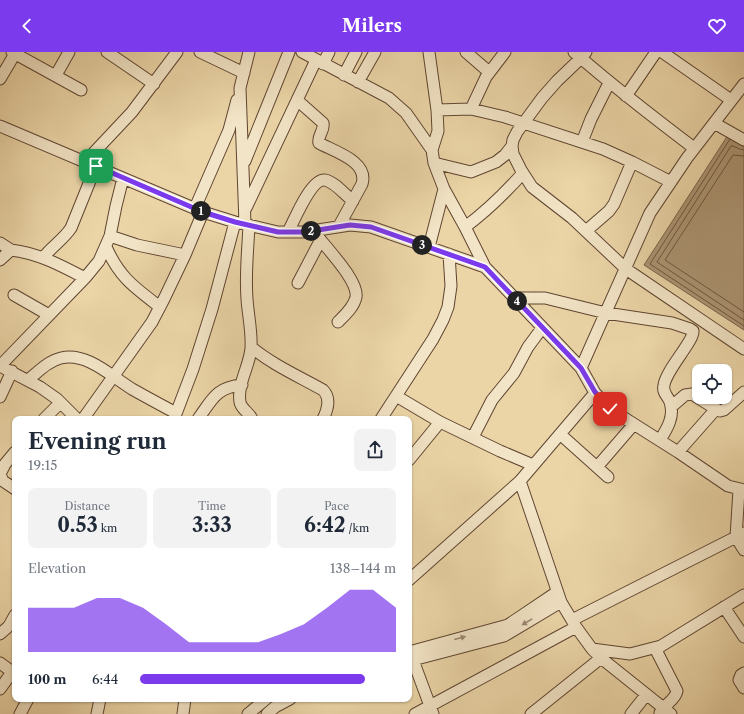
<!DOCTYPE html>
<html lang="en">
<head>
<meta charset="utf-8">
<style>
	body { margin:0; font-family:"Libre Caslon Text",serif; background:#f2f2f3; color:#1f2937; height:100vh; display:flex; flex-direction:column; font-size:15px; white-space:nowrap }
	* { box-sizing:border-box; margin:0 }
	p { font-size:13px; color:#747a83 }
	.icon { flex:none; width:22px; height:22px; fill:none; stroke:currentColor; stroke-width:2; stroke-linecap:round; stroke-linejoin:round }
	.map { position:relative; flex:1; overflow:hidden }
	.side { position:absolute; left:12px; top:364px; width:400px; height:286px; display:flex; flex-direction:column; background:#fff; border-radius:8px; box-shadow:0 1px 3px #0004 }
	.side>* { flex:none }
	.buttons { position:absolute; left:692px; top:312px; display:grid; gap:8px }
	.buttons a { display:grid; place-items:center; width:40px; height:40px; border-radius:8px; background:#fff; box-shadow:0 1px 3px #0004; font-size:20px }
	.pin { position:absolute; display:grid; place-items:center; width:34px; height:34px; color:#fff; margin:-17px; border-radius:8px; box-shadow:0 2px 6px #0006 }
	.km { position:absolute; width:20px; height:20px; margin:-10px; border-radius:50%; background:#222; color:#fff; font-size:11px; line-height:20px; text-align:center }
	.round { display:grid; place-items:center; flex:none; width:42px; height:42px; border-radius:8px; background:#f2f2f3 }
	.headline { display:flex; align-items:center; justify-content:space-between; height:68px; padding:0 16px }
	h1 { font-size:22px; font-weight:800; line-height:30px }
	.metrics { display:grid; grid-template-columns:repeat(3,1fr); gap:6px; height:68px; padding:4px 16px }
	.metrics div { display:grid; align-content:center; border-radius:8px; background:#f2f2f3; text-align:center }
	.metrics b { font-size:20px; font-weight:800 }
	.metrics small { font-size:11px; font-weight:400 }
	.metrics p { font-size:11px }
	.chart { height:112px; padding:8px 16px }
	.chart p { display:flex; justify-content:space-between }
	.chart svg { width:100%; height:72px; margin-top:4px; fill:#7c3aed; opacity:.7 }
	ul { padding:0 16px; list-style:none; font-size:13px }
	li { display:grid; grid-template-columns:64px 48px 1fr; align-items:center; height:30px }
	li i { height:10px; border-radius:5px; background:#7c3aed }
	header { display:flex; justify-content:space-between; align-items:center; height:52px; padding:0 16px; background:#7c3aed; color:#fff; font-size:18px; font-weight:800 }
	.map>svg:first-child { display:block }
	.water { fill:#ab9472; stroke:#7a6148 }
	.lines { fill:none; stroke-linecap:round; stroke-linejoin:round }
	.shore { stroke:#6e543e; stroke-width:1 }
	.minor-casing { stroke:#5f4531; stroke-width:13 }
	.minor { stroke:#f2e4c6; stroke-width:11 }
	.oneway { fill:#9b8771 }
	.route-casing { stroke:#fff; stroke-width:8 }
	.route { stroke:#7c3aed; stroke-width:5 }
</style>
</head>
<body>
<header><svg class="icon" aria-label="back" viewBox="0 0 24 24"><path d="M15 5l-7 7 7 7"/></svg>Milers<svg class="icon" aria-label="heart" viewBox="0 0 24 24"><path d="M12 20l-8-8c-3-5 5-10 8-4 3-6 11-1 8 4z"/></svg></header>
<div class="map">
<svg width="744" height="662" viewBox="0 0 744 662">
	<rect width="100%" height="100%" fill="#ebd5a7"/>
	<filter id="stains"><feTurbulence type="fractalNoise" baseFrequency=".005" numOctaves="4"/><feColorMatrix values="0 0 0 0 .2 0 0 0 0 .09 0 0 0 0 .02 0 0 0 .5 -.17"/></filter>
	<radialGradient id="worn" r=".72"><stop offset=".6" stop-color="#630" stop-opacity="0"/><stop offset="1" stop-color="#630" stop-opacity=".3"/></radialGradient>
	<path class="water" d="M730 80 744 90V278L644 213Z"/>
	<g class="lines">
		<path class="shore" d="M730 87 650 212 744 274
			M744 98 740 97 733 94H731L657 210 744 268
			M744 104 733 103 665 208 744 260"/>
		<defs>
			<path id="minor" d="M12 0 81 38
				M107 0 154 32
				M200 0 244 21
				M302 0 389 46 406 61 432 98
				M429 0 437 58 438 79 432 98 434 111 444 137 465 175 485 215 581 316
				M466 0 489 20
				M574 0C613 34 653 65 694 96
				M586 0 581 6 557 29 542 46 517 80 513 88 512 94 513 102 521 118 532 135 572 166 626 217 744 297
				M662 0 731 48
				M323 12 329 0
				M56 23 69 0
				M344 23 356 0
				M0 27 16 0
				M358 30 375 0
				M626 44 656 0
				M297 48 323 71C325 78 317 84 319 91 333 99 369 109 362 132L339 174
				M471 57 486 25 505 0
				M437 58 471 57 505 65 603 97 632 110 671 130
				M714 71 744 88
				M0 74 203 160 235 170 278 180H305L350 173 371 175 485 215
				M582 90 591 67 609 31
				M245 109 289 0
				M85 110 132 60 177 0
				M434 111 471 120 496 110 505 103 512 94
				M195 156 229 78 237 48
				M246 156 316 8
				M245 172 240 36 249 0
				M249 173C248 197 245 222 247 247 248 263 252 279 251 296 250 313 237 332 240 350 241 357 249 360 252 367
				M465 175C487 159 505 141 523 121
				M313 178C323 193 359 228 356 245 354 255 345 263 338 270
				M586 179 609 159 614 152 632 110
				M288 180C294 169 311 126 325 128 335 130 345 143 353 149
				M110 184 137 193 185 203
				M0 191 11 198
				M106 195C120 226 134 235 160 255
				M429 195 444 137
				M43 206C51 195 63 188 71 176L96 114
				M0 208 11 198C38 201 62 214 85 226
				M298 231 320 189
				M14 243 49 263
				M514 246H545L606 261 672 271 690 277 693 279C694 289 666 318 664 333 662 341 668 344 670 350 675 364 667 377 660 388
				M251 295C273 313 298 324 323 338 331 346 328 357 323 367
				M0 314 85 226 99 209 110 184 116 154 123 126
				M0 314 40 335 57 347 77 367
				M28 328C38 320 48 309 61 306 87 300 111 324 132 337 146 345 161 353 176 361
				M595 341 610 357 678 400 728 434 744 438
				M396 344 440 370 500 399 533 413
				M0 345 12 319
				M671 355 685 343 692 342 716 357 678 400
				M716 357 720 359 724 358 744 340
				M44 367 60 351
				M83 367 152 270 164 247 185 203 203 160
				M174 367 193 317 212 257 235 170
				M198 367C212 348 216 335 242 333
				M381 367 433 287 443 268 448 255 451 234 449 202
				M560 382 608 425
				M473 385 492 348 514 321 528 295 542 276
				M15 400 5 412 0 422 3 429 15 437
				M409 408 440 370
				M597 415 634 372
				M520 429 561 550 576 575 592 597 601 606 671 662
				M739 438 736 485 744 498
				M409 528 520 429 595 341 581 316 650 161 687 106 744 32
				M724 555 744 585
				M572 568 744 481
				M0 582 9 574 15 563
				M655 596 677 639C675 649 664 652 660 661
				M592 597 630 602 661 594 744 543
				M409 600 508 573 557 540
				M413 608 433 662
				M409 609 504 584 561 550
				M0 611 15 622
				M744 621 741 623 739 628 744 636
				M0 637 12 620
				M20 662 28 647
				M97 662 100 647
				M183 662 185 647
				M248 662 266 647
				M267 662 275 655 290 647
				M415 662 576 575
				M531 662 601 606
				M631 662 646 643"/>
		</defs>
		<use href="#minor" class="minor-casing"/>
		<use href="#minor" class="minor"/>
	</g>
	<defs><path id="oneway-solid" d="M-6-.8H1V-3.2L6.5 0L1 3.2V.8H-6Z"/></defs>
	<g class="oneway">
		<use href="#oneway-solid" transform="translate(527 570) rotate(149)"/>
		<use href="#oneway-solid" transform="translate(460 586) rotate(-15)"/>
	</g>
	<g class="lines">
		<defs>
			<path id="route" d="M96 114 203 160 235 170 278 180H305L350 173 371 175 485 215 581 316 595 340 610 357"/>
		</defs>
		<use href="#route" class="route-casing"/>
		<use href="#route" class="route"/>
	</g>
	<rect width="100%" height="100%" filter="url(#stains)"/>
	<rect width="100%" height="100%" fill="url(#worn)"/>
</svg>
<div class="buttons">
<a><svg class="icon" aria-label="locate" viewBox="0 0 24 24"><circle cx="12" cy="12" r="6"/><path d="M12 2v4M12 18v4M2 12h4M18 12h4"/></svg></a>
</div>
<div class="pin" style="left:96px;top:114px;background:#1e9e55"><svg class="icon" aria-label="arrive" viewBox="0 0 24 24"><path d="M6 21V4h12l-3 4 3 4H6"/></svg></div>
<div class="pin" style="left:610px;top:357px;background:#d93025"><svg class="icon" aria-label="check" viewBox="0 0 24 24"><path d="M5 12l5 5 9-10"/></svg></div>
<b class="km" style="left:201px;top:159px">1</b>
<b class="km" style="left:311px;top:179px">2</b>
<b class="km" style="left:422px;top:193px">3</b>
<b class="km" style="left:517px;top:249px">4</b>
<section class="side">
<div class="headline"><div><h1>Evening run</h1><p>19:15</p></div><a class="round"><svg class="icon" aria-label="share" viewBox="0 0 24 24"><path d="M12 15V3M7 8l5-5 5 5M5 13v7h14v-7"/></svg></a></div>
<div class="metrics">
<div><p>Distance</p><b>0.53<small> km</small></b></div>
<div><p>Time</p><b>3:33</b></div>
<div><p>Pace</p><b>6:42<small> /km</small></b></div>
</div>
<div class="chart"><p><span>Elevation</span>138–144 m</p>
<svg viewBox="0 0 160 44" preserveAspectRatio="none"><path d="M0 44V17L10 17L20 17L30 11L40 11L50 17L60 27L70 38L80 38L90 38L100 38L110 33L120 27L130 17L140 6L150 6L160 17V44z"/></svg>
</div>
<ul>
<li><b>100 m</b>6:44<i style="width:88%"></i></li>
</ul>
</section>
</div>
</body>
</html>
